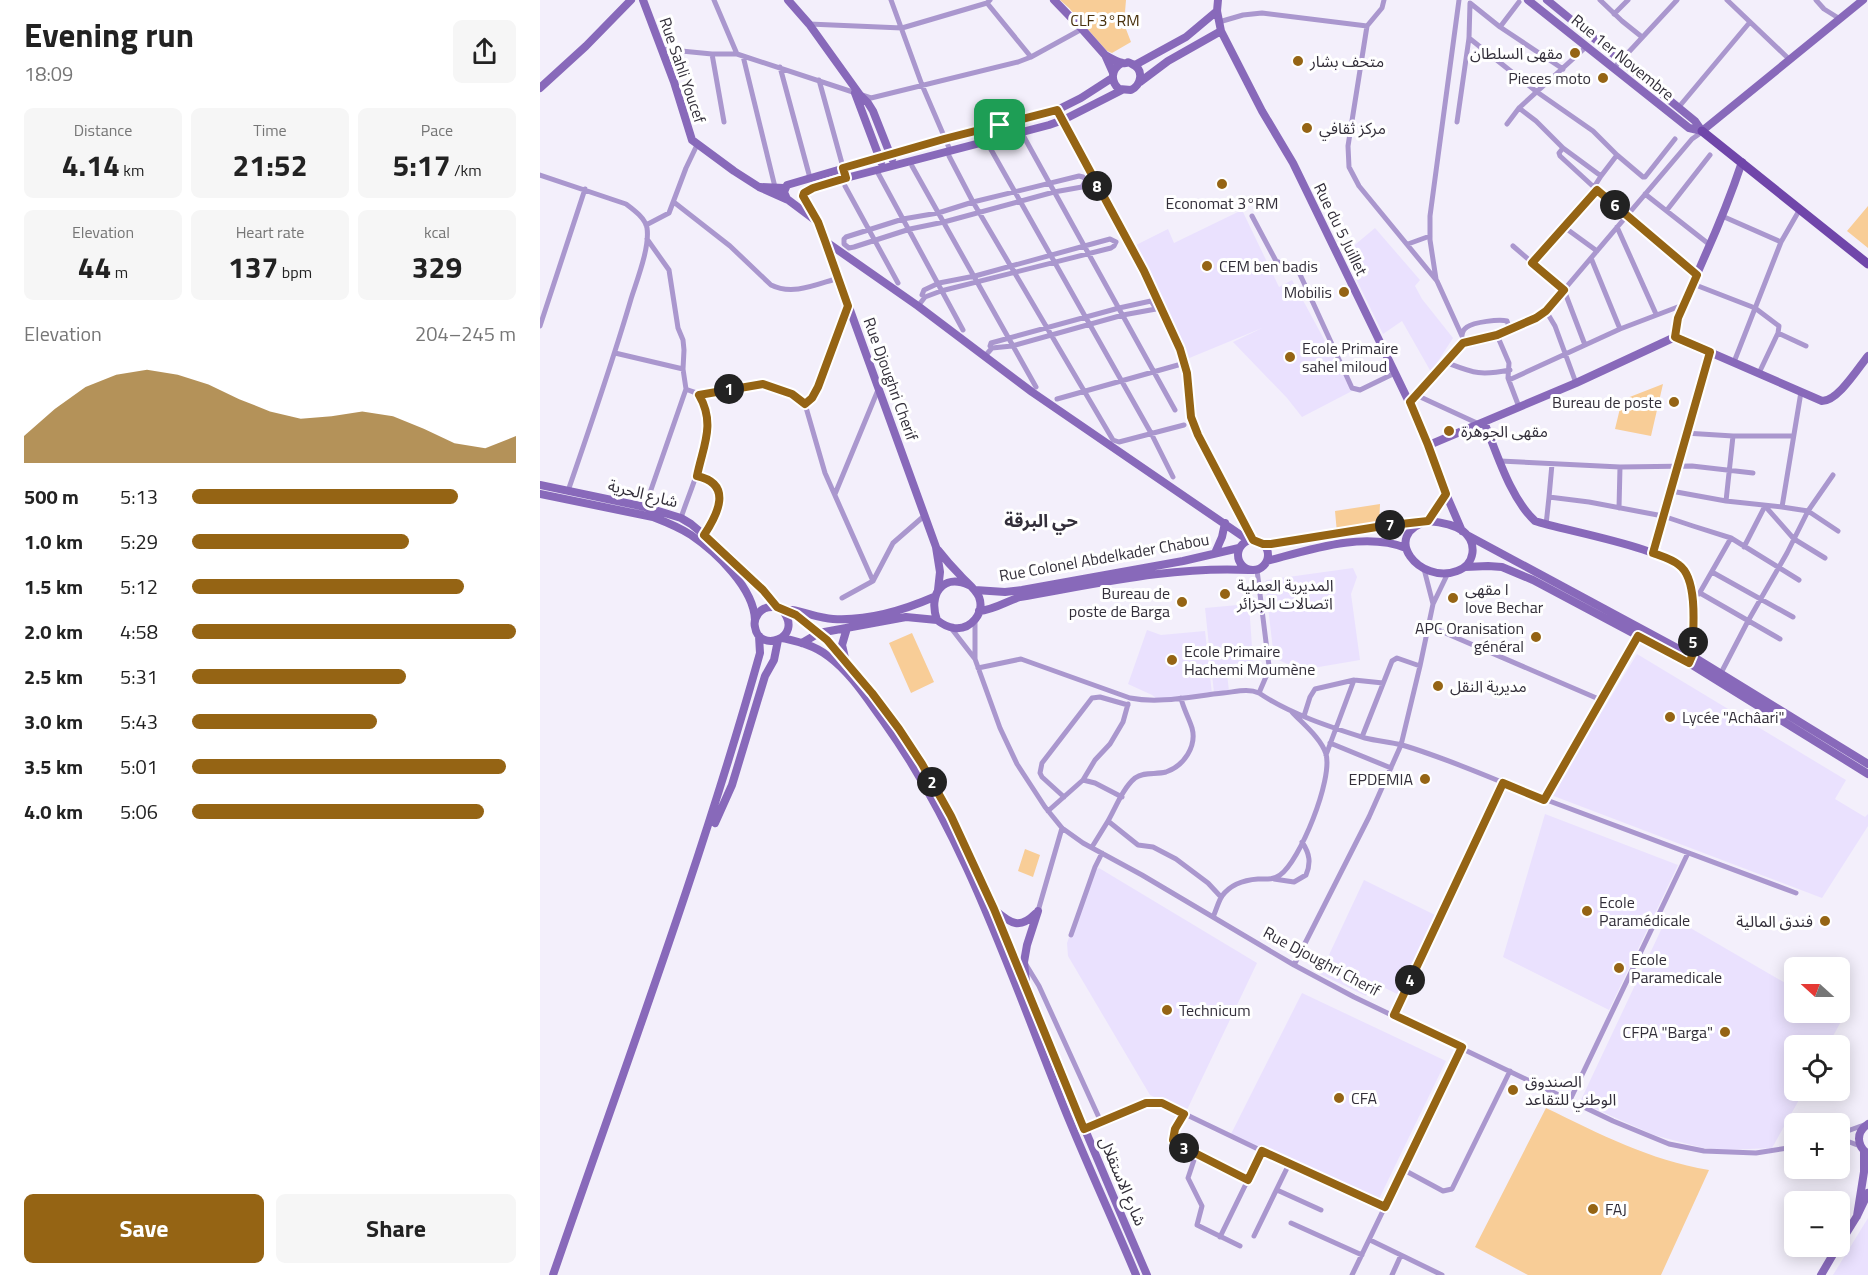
<!DOCTYPE html>
<html lang="en">
<head>
<meta charset="utf-8">
<style>
	body { margin:0; font-family:"Titillium Web","Noto Sans Arabic",sans-serif; background:#f6f6f6; color:#222; height:100vh; display:flex; flex-direction:column; font-size:22px; white-space:nowrap }
	* { box-sizing:border-box; margin:0 }
	p { font-size:20px; color:#767676 }
	.icon { flex:none; width:33px; height:33px; fill:none; stroke:currentColor; stroke-width:2; stroke-linecap:round; stroke-linejoin:round }
	.map { position:relative; flex:1; overflow:hidden }
	.drawer { display:flex; flex-direction:column; background:#fff; width:540px }
	.drawer>* { flex:none }
	.needle { width:39px; rotate:291deg }
	.fabs { position:absolute; left:1244px; top:957px; display:grid; gap:12px }
	.fabs a { display:grid; place-items:center; width:66px; height:66px; border-radius:9px; background:#fff; box-shadow:0 3px 15px #0003; font-size:30px }
	.pin { position:absolute; display:grid; place-items:center; width:51px; height:51px; color:#fff; margin:-26px; border-radius:12px; box-shadow:0 3px 9px #0006 }
	.km { position:absolute; width:30px; height:30px; margin:-15px; border-radius:50%; background:#222; color:#fff; font-size:16px; line-height:30px; text-align:center }
	.round { display:grid; place-items:center; flex:none; width:63px; height:63px; border-radius:9px; background:#f6f6f6 }
	.head { display:flex; align-items:center; justify-content:space-between; height:102px; padding:0 24px }
	h1 { font-size:33px; font-weight:700; line-height:45px }
	.figures { display:grid; grid-template-columns:repeat(3,1fr); gap:9px; height:102px; padding:6px 24px }
	.figures div { display:grid; align-content:center; border-radius:9px; background:#f6f6f6; text-align:center }
	.figures b { font-size:30px; font-weight:700 }
	.figures small { font-size:16px; font-weight:400 }
	.figures p { font-size:16px }
	.chart { height:168px; padding:12px 24px }
	.chart p { display:flex; justify-content:space-between }
	.chart svg { width:100%; height:108px; margin-top:6px; fill:#956414; opacity:.7 }
	.cta { display:flex; gap:12px; margin-top:auto; padding:12px 24px }
	.cta a { flex:1; height:69px; border-radius:9px; background:#956414; color:#fff; font-size:24px; font-weight:700; line-height:69px; text-align:center }
	.cta a+a { background:#f6f6f6; color:#222 }
	ul { padding:0 24px; list-style:none; font-size:20px }
	li { display:grid; grid-template-columns:96px 72px 1fr; align-items:center; height:45px }
	li i { height:15px; border-radius:8px; background:#956414 }
	main { display:flex; flex:1; min-height:0 }
	.map>svg:first-child { display:block }
	.built { fill:#eae1fe }
	.green { fill:#f8cd97 }
	.lines { fill:none; stroke-linecap:round; stroke-linejoin:round }
	.street { stroke:#aa97ce; stroke-width:5 }
	.secondary { stroke:#8869ba; stroke-width:8 }
	.primary { stroke:#7046aa; stroke-width:9 }
	.route-casing { stroke:#fff; stroke-width:12 }
	.route { stroke:#956414; stroke-width:8 }
	.poi-dot { fill:#956414; stroke:#fff; stroke-width:2 }
	.labels { text-anchor:middle; stroke-width:6; stroke-linejoin:round; paint-order:stroke }
	.park-label { font-size:16px; fill:#4a320e; stroke:#fff }
	.poi-label { font-size:16px; fill:#332f3a; stroke:#fff; text-anchor:start }
	.street-label { font-size:16px; fill:#332f3a; stroke:#fff }
	.neighbourhood-label { font-size:18px; font-weight:bold; fill:#332f3a; stroke:#fff }
</style>
</head>
<body>
<main>
<section class="drawer">
<div class="head"><div><h1>Evening run</h1><p>18:09</p></div><a class="round"><svg class="icon" aria-label="share" viewBox="0 0 24 24"><path d="M12 15V3M7 8l5-5 5 5M5 13v7h14v-7"/></svg></a></div>
<div class="figures">
<div><p>Distance</p><b>4.14<small> km</small></b></div>
<div><p>Time</p><b>21:52</b></div>
<div><p>Pace</p><b>5:17<small> /km</small></b></div>
</div>
<div class="figures">
<div><p>Elevation</p><b>44<small> m</small></b></div>
<div><p>Heart rate</p><b>137<small> bpm</small></b></div>
<div><p>kcal</p><b>329</b></div>
</div>
<div class="chart"><p><span>Elevation</span>204–245 m</p>
<svg viewBox="0 0 160 44" preserveAspectRatio="none"><path d="M0 44V33L10 22L20 13L30 8L40 6L50 8L60 12L70 18L80 23L90 26L100 25L110 23L120 25L130 30L140 36L150 38L160 33V44z"/></svg>
</div>
<ul>
<li><b>500 m</b>5:13<i style="width:82%"></i></li>
<li><b>1.0 km</b>5:29<i style="width:67%"></i></li>
<li><b>1.5 km</b>5:12<i style="width:84%"></i></li>
<li><b>2.0 km</b>4:58<i style="width:100%"></i></li>
<li><b>2.5 km</b>5:31<i style="width:66%"></i></li>
<li><b>3.0 km</b>5:43<i style="width:57%"></i></li>
<li><b>3.5 km</b>5:01<i style="width:97%"></i></li>
<li><b>4.0 km</b>5:06<i style="width:90%"></i></li>
</ul>
<div class="cta"><a>Save</a><a>Share</a></div>
</section>
<div class="map">
<svg width="1328" height="1275" viewBox="0 0 1328 1275">
	<rect width="100%" height="100%" fill="#f3effb"/>
	<path class="built" d="M702 210 739 287 752 280 812 391 762 417 747 398 693 342 722 328 647 359 596 245 628 229 634 243Z
		M835 228 880 280 875 286 882 299 913 338 891 372 862 321 843 334 804 254Z
		M813 568 817 577 811 594 820 660 761 670 734 658 725 582 726 580Z
		M709 604 713 661 686 665 689 691 674 693 665 608Z
		M607 630 621 635 665 631 672 694 617 699 612 695 588 684Z
		M1097 654 1306 780 1295 799 1325 817 1328 814V826L1282 898 1011 795Z
		M1005 814 1138 865 1069 1010 963 957Z
		M559 868 717 963 646 1112 610 1095 528 956 527 943 552 871Z
		M824 880 895 915 859 995 833 982 826 996 780 974Z
		M1128 915 1254 988V1012L1294 1013 1303 1018 1288 1045 1254 1046V1090L1264 1091 1232 1148 1186 1150 1163 1148 1140 1142 1114 1135 1040 1102Z
		M762 993 906 1061 837 1203 691 1134Z
		M1328 1218V1275H1293Z"/>
	<path class="green" d="M520 0H586L584 24 591 42 572 53 567 51 529 8Z
		M1328 206V248L1307 231Z
		M1123 384 1111 436 1075 429 1082 400Z
		M840 504 839 526 797 533 795 511Z
		M372 633 394 682 371 693 349 643Z
		M485 849 500 855 493 877 478 871Z
		M1006 1108C1060 1134 1109 1160 1169 1170L1121 1275H988L935 1247Z"/>
	<g class="lines">
		<path class="street" d="M174 0 197 54H172L184 122
			M351 0 382 85 410 150
			M844 0 842 8 827 26 808 146 809 167 819 186 897 281 922 336
			M1060 0 1082 21 1102 37
			M1187 0 1250 60
			M1276 0 1284 9 1300 19
			M447 3 491 57
			M1074 14 1088 0
			M679 22 703 15 722 13 827 26
			M269 24 362 28 447 3 450 0
			M960 27 979 2
			M929 38 997 92 1053 131 1077 155 1061 176
			M121 49 172 54
			M197 54 331 98 478 62 491 57 542 29
			M203 56 235 187
			M240 67 270 178
			M1073 69 1137 0
			M279 80 306 178
			M979 108 996 121 1023 148 1061 176 1054 187
			M1138 108 1210 22
			M917 122 929 38 930 3 960 27 1023 69
			M967 124 979 108 1046 47
			M484 137 635 410
			M449 146 611 433 633 477
			M1077 155 1103 177H1105L1135 139
			M409 156 433 202 573 440 579 442 644 425
			M372 166 496 387
			M338 173 423 330
			M0 175 86 204C94 210 105 218 107 228 110 247 97 280 91 299 72 364 50 427 28 491
			M539 176 543 177 546 180 542 187 514 192 404 222 370 229 314 247 309 248 304 244V239L306 237 363 219 398 213 433 202Z
			M305 186 358 283
			M1057 190 1157 275
			M1105 194 1170 245
			M135 203 190 246 231 285C253 296 277 284 299 278
			M1127 210 1170 155
			M712 216 736 261 758 270 812 388 820 390 855 373
			M1182 216 1241 242
			M106 225 129 213 146 168 157 145
			M1024 227 1057 251
			M1077 227 1116 314
			M868 244 890 236
			M973 246 1024 290 1045 345
			M1051 258 1080 329
			M992 263 1057 190 1020 156 1019 153 1023 148
			M896 279 890 240V216L919 0
			M1153 284 1215 308 1239 326 1238 333 1219 373
			M378 306 385 297 401 291 571 248 574 246 576 242 570 239 435 276 399 283 384 290 382 295 385 297
			M1006 311 1015 326 1036 383
			M0 326 45 189
			M1238 333 1266 346
			M922 335C923 331 923 330 927 327 934 322 959 319 967 321L970 330
			M957 335 969 363 968 378 979 407
			M75 353 143 369
			M445 356 452 348 450 346 451 343 579 308 611 301 616 309 583 315 472 346 452 348
			M905 362C934 373 939 376 970 370
			M1194 362 1241 242 1260 209
			M969 380 1080 329 1143 305
			M159 395 207 385 223 384 252 394 265 404 285 473 333 581
			M876 395 939 424
			M517 399 638 365
			M870 401 923 343 957 335 996 318 1006 311 1152 139 1162 132
			M265 404 272 398 278 387 308 306
			M1145 433 1193 436H1253
			M960 461 1080 467 1152 466 1213 473
			M1293 475 1268 511 1298 531
			M157 476C193 484 178 514 164 535
			M1131 491 1186 501 1242 507 1261 392
			M295 494 338 390
			M1009 497 1012 464
			M1186 501 1193 436
			M105 507 146 389 143 369 144 350 143 340 138 328 129 270 107 239
			M1079 508 1080 467
			M141 518C149 491 185 418 159 395 156 392 149 391 146 389
			M1006 525 1009 497 1049 502 1123 516 1153 526 1191 538 1259 580
			M1204 547 1225 506 1254 539 1285 558
			M884 569 893 604
			M1172 572 1253 617
			M1160 593 1240 639
			M1159 594 1191 538
			M302 598 333 581 353 543 384 516
			M435 620V659L460 728 477 764 505 807 522 828 543 843 602 875 754 965 814 997 1073 1121 1129 1144 1164 1151 1216 1153 1254 1147
			M889 626 1061 700
			M411 628 435 659
			M438 668 481 659 590 698C620 704 653 696 683 693 695 692 708 688 719 693L728 672 729 666 717 570
			M1181 673 1208 621 1247 553 1268 511 1242 507
			M719 693C750 714 790 727 825 738 837 741 850 742 862 745 910 759 957 781 1004 799L1098 636
			M764 716 770 697 775 689 814 680
			M822 737 852 661 857 658 880 666
			M790 743 851 768
			M786 755 814 680 843 683
			M543 780 555 783 582 797
			M524 797 502 777 500 773 502 763 552 698 560 697 588 705
			M1004 799 1256 893
			M508 811 543 780 555 760 570 744 583 722 588 704
			M568 821C576 807 583 788 595 778 604 771 616 775 626 772 644 766 657 746 652 728 649 718 643 708 641 698
			M552 847 568 821 598 845 613 847 636 859 668 883 681 897
			M734 879 754 882 766 875C771 863 770 854 762 842
			M498 911 522 828
			M673 917C676 911 678 902 682 896 690 885 704 880 718 879 726 879 733 880 740 875 760 861 793 779 786 754 781 738 763 724 752 712
			M531 935 555 867 562 853
			M485 963 499 986 561 1122
			M754 965 829 817 861 745 880 666 893 604 908 573
			M854 1015 963 783
			M1030 1100 1148 853
			M644 1114 635 1129 633 1140 641 1146 708 1180
			M544 1129 606 1103H622L749 1164 845 1207
			M1299 1134 1324 1125
			M1299 1138 1320 1146
			M656 1154 648 1178 662 1206 657 1225 700 1246
			M864 1170 903 1191 912 1189 970 1071
			M737 1190 781 1210
			M751 1223 822 1255
			M714 1236 749 1164
			M680 1237 722 1151
			M830 1240 902 1275
			M812 1275 922 1047
			M852 1275 861 1255"/>
		<path class="secondary" d="M103 0 134 82 152 140 194 171 219 187 246 199
			M248 0 269 24 320 95 328 103 333 111 352 159
			M514 0 542 29 565 55 573 73
			M678 0 677 11 681 31 722 111 753 163 855 373 881 427 906 494 922 531
			M988 0 1149 128 1162 131
			M1007 0 1155 121 1162 131
			M565 55C570 58 577 62 583 63 590 64 585 60 592 64 605 70 601 85 591 90L579 89C570 81 571 69 582 63
			M595 65 646 37 677 11
			M600 82 628 61 681 31
			M0 88 46 46 91 0
			M315 93 341 162
			M517 110 605 271 640 349 647 373 651 418 658 435 713 540
			M1162 131 1323 0
			M220 187 244 188
			M264 193 273 188 306 178 509 125 523 120 582 90
			M263 196 278 222 285 241 396 547 400 572 398 590
			M275 220 247 199 244 192 247 185 404 139 517 110 541 98 572 78
			M285 241 378 306 492 392 708 540
			M1135 337 1282 401C1298 401 1318 368 1328 356
			M944 422C957 453 970 498 995 521 1024 531 1135 549 1146 574 1158 598 1153 629 1152 656L1150 660
			M889 445 1036 383 1135 337C1140 309 1153 284 1164 258 1178 227 1191 195 1202 162
			M0 485 105 507 141 518 151 524 188 555 223 590 237 607
			M0 494 113 517C126 522 139 527 151 535 176 552 214 588 215 620
			M888 521C900 522 913 524 923 531 938 543 935 565 917 571 880 585 839 535 888 521Z
			M888 521 906 494
			M927 535 1152 656 1328 764
			M698 555a15 15 0 1 1 30 0a15 15 0 1 1-30 0Z
			M723 544H731L843 526 881 523
			M398 550C405 559 412 567 420 575 426 582 435 588 439 597 445 613 431 630 414 628 407 627 402 624 397 620 388 595 402 573 429 585
			M675 553 682 537 685 523
			M1113 553 1170 352
			M727 561C769 550 824 531 866 548
			M925 567 948 566 962 567 993 580 1149 663 1328 774
			M435 590 465 592 482 590 643 561 699 548
			M239 608C231 606 223 607 218 614 215 618 214 623 215 627 219 654 264 638 243 611
			M252 610C265 612 279 618 293 619 327 621 364 610 394 597
			M439 611C454 610 467 601 480 597 556 584 632 566 709 570
			M245 612C273 619 295 648 313 669 350 715 383 763 411 816 442 875 465 938 490 999 529 1091 567 1183 607 1275
			M242 638C259 642 274 645 288 656 311 673 327 699 344 722 424 834 468 968 519 1095 543 1156 571 1215 596 1275
			M262 643 279 633 366 617 397 620
			M305 658 302 645 307 628
			M175 823 192 785 225 676 234 660 238 640
			M456 911C471 924 480 929 495 914
			M486 982 484 962 487 945 498 911
			M1328 1154C1316 1145 1316 1132 1328 1124
			M1317 1216 1324 1172V1151
			M1299 1245 1317 1216 1328 1193
			M13 1275C84 1069 161 864 220 653L219 636
			M1281 1275 1298 1246"/>
		<path class="primary" d="M1162 131 1328 264"/>
	</g>
	<g class="lines">
		<defs>
			<path id="route" d="M517 110 604 271 640 349 647 373 651 417 658 435 713 540 723 544H731L843 526 888 521 906 494 888 445 870 402 923 343 957 335 996 318 1006 311 1024 290 992 263 1057 190 1157 275 1138 318 1135 337 1170 352 1113 553C1121 556 1132 559 1139 565 1159 579 1153 634 1152 656L1149 663 1098 636 1004 800 963 783 854 1015 922 1047 845 1207 722 1151 708 1180 641 1146 633 1140 635 1129 644 1114 622 1103H606L544 1129 454 909 411 816 382 764 359 729 332 693 287 640 256 615 237 607 223 590 164 535C178 514 193 484 157 476 163 446 176 424 159 395L223 384 252 394 265 404 272 398 278 387 308 306 285 241 278 222 263 196 264 193 273 188 306 178 303 168 404 139Z"/>
		</defs>
		<use href="#route" class="route-casing"/>
		<use href="#route" class="route"/>
	</g>
	<g class="poi-dot">
		<circle cx="1035" cy="53" r="6"/>
		<circle cx="758" cy="61" r="6"/>
		<circle cx="1063" cy="78" r="6"/>
		<circle cx="767" cy="128" r="6"/>
		<circle cx="682" cy="184" r="6"/>
		<circle cx="667" cy="266" r="6"/>
		<circle cx="804" cy="292" r="6"/>
		<circle cx="750" cy="357" r="6"/>
		<circle cx="1134" cy="402" r="6"/>
		<circle cx="909" cy="431" r="6"/>
		<circle cx="685" cy="594" r="6"/>
		<circle cx="913" cy="598" r="6"/>
		<circle cx="642" cy="602" r="6"/>
		<circle cx="996" cy="637" r="6"/>
		<circle cx="632" cy="660" r="6"/>
		<circle cx="898" cy="686" r="6"/>
		<circle cx="1130" cy="717" r="6"/>
		<circle cx="885" cy="779" r="6"/>
		<circle cx="1047" cy="911" r="6"/>
		<circle cx="1285" cy="921" r="6"/>
		<circle cx="1079" cy="968" r="6"/>
		<circle cx="627" cy="1010" r="6"/>
		<circle cx="1185" cy="1032" r="6"/>
		<circle cx="973" cy="1090" r="6"/>
		<circle cx="799" cy="1098" r="6"/>
		<circle cx="1053" cy="1209" r="6"/>
	</g>
	<g class="labels">
		<g class="park-label">
			<text x="565" y="26">CLF 3°RM</text>
		</g>
		<g class="poi-label">
			<text x="1023" y="59" text-anchor="end">مقهى السلطان</text>
			<text x="770" y="67">متحف بشار</text>
			<text x="1051" y="84" text-anchor="end">Pieces moto</text>
			<text x="779" y="134">مركز ثقافي</text>
			<text x="682" y="209" text-anchor="middle">Economat 3°RM</text>
			<text x="679" y="272">CEM ben badis</text>
			<text x="792" y="298" text-anchor="end">Mobilis</text>
			<text x="762" y="354">Ecole Primaire<tspan x="762" dy="18">sahel miloud</tspan></text>
			<text x="1122" y="408" text-anchor="end">Bureau de poste</text>
			<text x="921" y="437">مقهى الجوهرة</text>
			<text x="697" y="591">المديرية العملية<tspan x="697" dy="18">اتصالات الجزائر</tspan></text>
			<text x="925" y="595">مقهى I<tspan x="925" dy="18">love Bechar</tspan></text>
			<text x="630" y="599" text-anchor="end">Bureau de<tspan x="630" dy="18">poste de Barga</tspan></text>
			<text x="984" y="634" text-anchor="end">APC Oranisation<tspan x="984" dy="18">général</tspan></text>
			<text x="644" y="657">Ecole Primaire<tspan x="644" dy="18">Hachemi Moumène</tspan></text>
			<text x="910" y="692">مديرية النقل</text>
			<text x="1142" y="723">Lycée "Achâari"</text>
			<text x="873" y="785" text-anchor="end">EPDEMIA</text>
			<text x="1059" y="908">Ecole<tspan x="1059" dy="18">Paramédicale</tspan></text>
			<text x="1273" y="927" text-anchor="end">فندق المالية</text>
			<text x="1091" y="965">Ecole<tspan x="1091" dy="18">Paramedicale</tspan></text>
			<text x="639" y="1016">Technicum</text>
			<text x="1173" y="1038" text-anchor="end">CFPA "Barga"</text>
			<text x="985" y="1087">الصندوق<tspan x="985" dy="18">الوطني للتقاعد</tspan></text>
			<text x="811" y="1104">CFA</text>
			<text x="1065" y="1215">FAJ</text>
		</g>
		<g class="street-label">
			<text transform="translate(1083 57) rotate(39)" y="6">Rue 1er Novembre</text>
			<text transform="translate(143 70) rotate(71)" y="6">Rue Sahli Youcef</text>
			<text transform="translate(801 229) rotate(64)" y="6">Rue du 5 Juillet</text>
			<text transform="translate(351 379) rotate(70)" y="6">Rue Djoughri Cherif</text>
			<text transform="translate(103 493) rotate(14)" y="6">شارع الحرية</text>
			<text transform="translate(564 557) rotate(-10)" y="6">Rue Colonel Abdelkader Chabou</text>
			<text transform="translate(782 961) rotate(28)" y="6">Rue Djoughri Cherif</text>
			<text transform="translate(583 1181) rotate(67)" y="6">شارع الاستقلال</text>
		</g>
		<g class="neighbourhood-label">
			<text x="501" y="527">حي البرقة</text>
		</g>
	</g>
</svg>
<div class="fabs">
<a><svg class="needle" viewBox="-14 -14 28 28"><path d="M0-13l5 13h-10z" fill="#e53935"/><path d="M0 13l5-13h-10z" fill="#767676"/></svg></a>
<a><svg class="icon" aria-label="locate" viewBox="0 0 24 24"><circle cx="12" cy="12" r="6"/><path d="M12 2v4M12 18v4M2 12h4M18 12h4"/></svg></a>
<a>+</a>
<a>−</a>
</div>
<div class="pin" style="left:460px;top:125px;background:#1e9e55"><svg class="icon" aria-label="arrive" viewBox="0 0 24 24"><path d="M6 21V4h12l-3 4 3 4H6"/></svg></div>
<b class="km" style="left:189px;top:389px">1</b>
<b class="km" style="left:392px;top:782px">2</b>
<b class="km" style="left:644px;top:1148px">3</b>
<b class="km" style="left:870px;top:980px">4</b>
<b class="km" style="left:1153px;top:642px">5</b>
<b class="km" style="left:1075px;top:205px">6</b>
<b class="km" style="left:850px;top:525px">7</b>
<b class="km" style="left:557px;top:186px">8</b>
</div>
</main>
</body>
</html>
